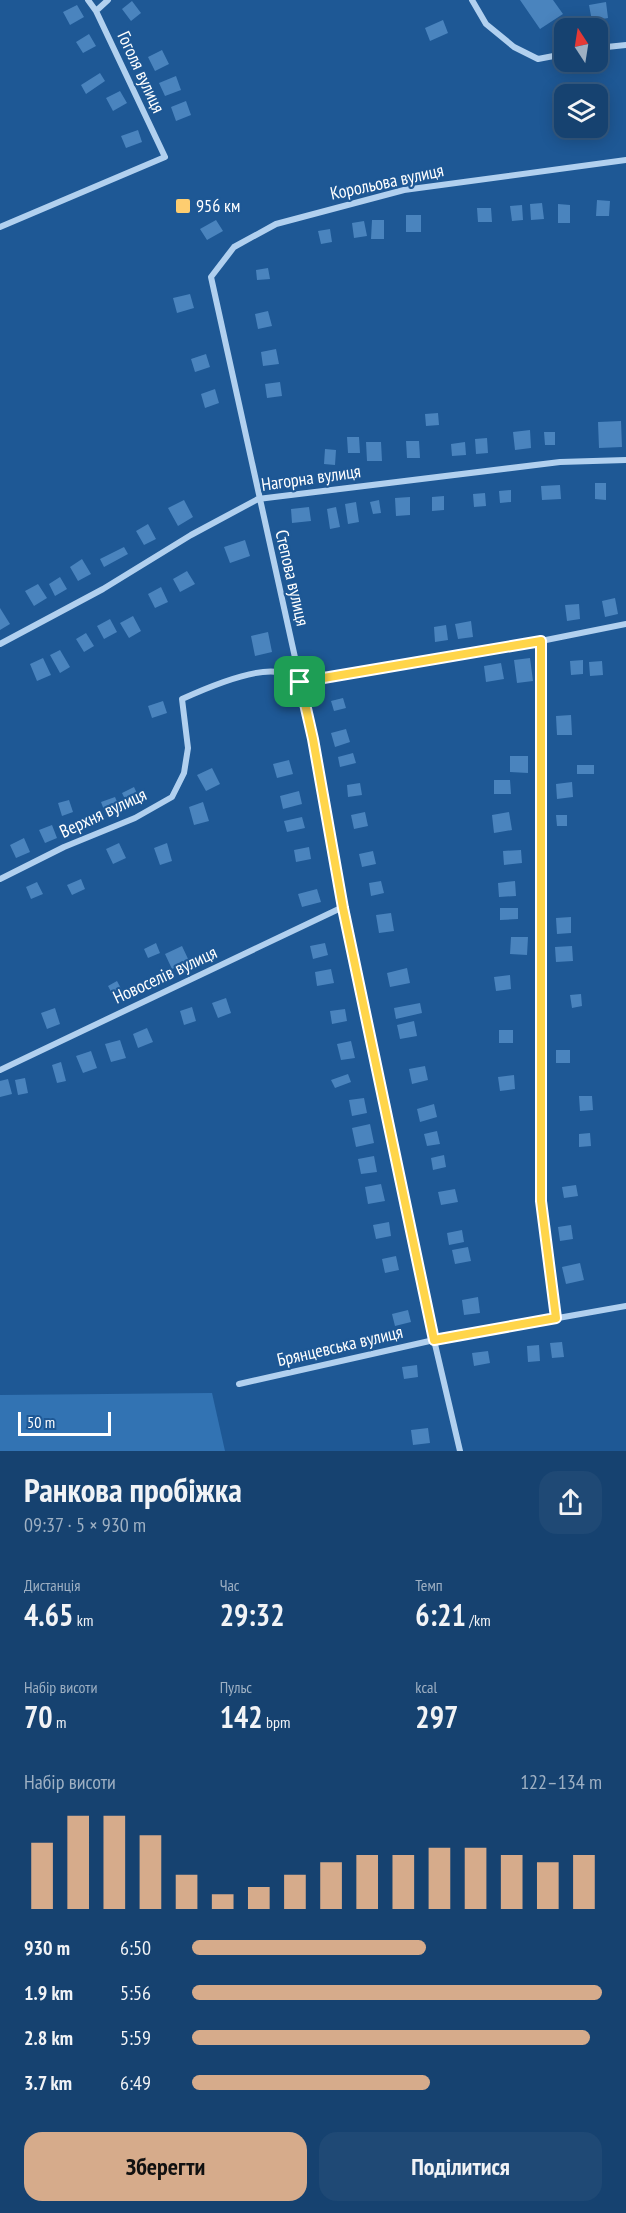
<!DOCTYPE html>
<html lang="uk">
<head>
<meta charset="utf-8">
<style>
	body { margin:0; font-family:"PT Sans Narrow",sans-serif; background:#1f4975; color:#f1f3f6; height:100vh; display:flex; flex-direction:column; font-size:22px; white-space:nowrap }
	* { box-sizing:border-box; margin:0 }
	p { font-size:20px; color:#9eb0c3 }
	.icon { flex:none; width:33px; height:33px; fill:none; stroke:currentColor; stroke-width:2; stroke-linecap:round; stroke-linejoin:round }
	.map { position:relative; height:1451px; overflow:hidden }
	.sheet { display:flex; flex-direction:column; background:#164270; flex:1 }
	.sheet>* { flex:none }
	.needle { width:39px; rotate:348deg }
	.controls { position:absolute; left:554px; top:18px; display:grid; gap:12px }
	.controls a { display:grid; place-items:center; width:54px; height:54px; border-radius:12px; background:#164270; box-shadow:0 3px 15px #0003,0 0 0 2px #355b83; font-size:30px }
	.scale { position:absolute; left:18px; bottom:15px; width:93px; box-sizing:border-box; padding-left:6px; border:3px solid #fff; border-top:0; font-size:16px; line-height:21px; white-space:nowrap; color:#fff; -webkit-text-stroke:4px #1e5895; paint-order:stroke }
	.pin { position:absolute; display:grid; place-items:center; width:51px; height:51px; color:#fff; margin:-26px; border-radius:12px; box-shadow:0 3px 9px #0006 }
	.round { display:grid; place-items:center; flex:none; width:63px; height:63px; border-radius:18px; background:#1f4975 }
	.summary { display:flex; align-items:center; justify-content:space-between; height:102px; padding:0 24px }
	h1 { font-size:33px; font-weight:800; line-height:45px }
	.metrics { display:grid; grid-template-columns:repeat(3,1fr); gap:9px; height:102px; padding:6px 24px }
	.metrics div { display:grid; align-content:center }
	.metrics b { font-size:30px; font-weight:800 }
	.metrics small { font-size:16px; font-weight:400 }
	.metrics p { font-size:16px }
	.chart { height:168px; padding:12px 24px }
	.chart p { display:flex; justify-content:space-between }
	.chart svg { width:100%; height:108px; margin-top:6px; stroke:#d6ab8b; stroke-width:6 }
	.button { display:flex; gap:12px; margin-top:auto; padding:12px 24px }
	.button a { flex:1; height:69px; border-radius:18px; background:#d6ab8b; color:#111; font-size:24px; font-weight:800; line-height:69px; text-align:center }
	.button a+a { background:#1f4975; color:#f1f3f6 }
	ul { padding:0 24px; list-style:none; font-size:20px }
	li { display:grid; grid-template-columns:96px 72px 1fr; align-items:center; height:45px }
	li i { height:15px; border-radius:8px; background:#d6ab8b }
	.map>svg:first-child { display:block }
	.green { fill:#3273b3 }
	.building { fill:#4a84be }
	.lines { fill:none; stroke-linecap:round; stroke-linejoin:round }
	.minor { stroke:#b1d0ef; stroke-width:6 }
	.route-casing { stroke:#fff; stroke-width:12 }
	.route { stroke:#ffd54a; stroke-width:8 }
	.poi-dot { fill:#fdcd70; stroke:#1e5895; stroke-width:2 }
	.labels { text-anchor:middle; stroke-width:4.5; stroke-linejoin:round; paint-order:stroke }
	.street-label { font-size:18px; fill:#fff; stroke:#1e5895 }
	.poi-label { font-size:18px; fill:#fff; stroke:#1e5895; text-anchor:start }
</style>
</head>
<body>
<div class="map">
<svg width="626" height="1451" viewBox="0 0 626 1451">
	<rect width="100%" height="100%" fill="#1e5895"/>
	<path class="green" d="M212 1393 225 1451H0V1395Z"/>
	<path class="building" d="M520 0H553L563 14 540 29Z
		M132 1 141 13 131 21 122 9Z
		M606 2 608 18 592 21 589 5Z
		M77 5 84 17 70 25 63 12Z
		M443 20 448 33 430 41 425 28Z
		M89 34 96 46 83 53 76 42Z
		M162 50 169 64 155 71 148 57Z
		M100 73 105 81 86 94 81 85Z
		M176 76 181 90 165 96 159 83Z
		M120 91 127 103 113 111 106 98Z
		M186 101 191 115 176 121 171 107Z
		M138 130 142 142 126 148 121 136Z
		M597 200 610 201 609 216H596Z
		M542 203 544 219 531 220 530 204Z
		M558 204 570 205V223H558Z
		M522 205 523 220 512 221 510 206Z
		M477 208H491L492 222H478Z
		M406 215H421V232H406Z
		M216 220 223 231 207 240 200 229Z
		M372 220H384V239H371Z
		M364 221 367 236 354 238 352 223Z
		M330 229 332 242 321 244 318 231Z
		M268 268 270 279 257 280 256 270Z
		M190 294 194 308 177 313 173 298Z
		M268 311 272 326 258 329 255 314Z
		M276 349 279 364 263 366 261 352Z
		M206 354 210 367 195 372 191 359Z
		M280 382 282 396 267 398 265 384Z
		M215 389 219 403 205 408 201 394Z
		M438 413 439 425 426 426 425 414Z
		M621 421 622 447 599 448 598 422Z
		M530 430 531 448 515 450 513 432Z
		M544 432H555V445H545Z
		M347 437H359L360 453H348Z
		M487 438 488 453 476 454 475 439Z
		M406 441H419L420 458H407Z
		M366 442H381L382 461H367Z
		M465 442 466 455 452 456 451 444Z
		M325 449 336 450 335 465 324 464Z
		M595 483H606V500L595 499Z
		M560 485 561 499 542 500 541 486Z
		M511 490V502L500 503 499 491Z
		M485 493 486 506 474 507 473 494Z
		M444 496V510L432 511V497Z
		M410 497V515L396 516 395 498Z
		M184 500 193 517 178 526 168 508Z
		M379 500 381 513 373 514 370 502Z
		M356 502 359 522 348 524 345 504Z
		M309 507 311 521 292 523 291 509Z
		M336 507 340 527 330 529 327 509Z
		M148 524 156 539 144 545 136 531Z
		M245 540 250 556 230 563 224 547Z
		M124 547 128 554 104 567 100 559Z
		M82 559 91 574 78 581 70 567Z
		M187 571 195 584 180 592 173 579Z
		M60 577 67 589 55 596 49 584Z
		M38 584 47 598 34 606 25 591Z
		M161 587 168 602 155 608 148 594Z
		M615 598 618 614 605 617 602 601Z
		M579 604 580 619 567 621 565 605Z
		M0 608 10 624 0 630Z
		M133 616 141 631 129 638 120 623Z
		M110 619 117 632 104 639 97 626Z
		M471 621 473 637 458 639 455 624Z
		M446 625 448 640 435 642 434 627Z
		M268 632 272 652 255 656 251 636Z
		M86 633 94 646 84 652 76 639Z
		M60 650 70 667 60 673 50 655Z
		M43 658 51 675 37 681 30 664Z
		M530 658 533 681 517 683 514 660Z
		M583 660V674L571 675 570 661Z
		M602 661 603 675 590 676 589 662Z
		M501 663 504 679 486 682 484 666Z
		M343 698 346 708 334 711 331 701Z
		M163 701 167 713 152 718 148 706Z
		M571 715 572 735H557L556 716Z
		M346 729 350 742 335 747 331 733Z
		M353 753 356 763 340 767 338 757Z
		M510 756H528V773L510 772Z
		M289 760 293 774 277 778 273 764Z
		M577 765H594V774H577Z
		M212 768 220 784 206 791 197 775Z
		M494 780H510L511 794H494Z
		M572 782 573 797 557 799 556 784Z
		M360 783 362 795 348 797 347 785Z
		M134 787 140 800 128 805 122 793Z
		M299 791 302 804 283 809 280 796Z
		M115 797 120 809 106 815 101 802Z
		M69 800 73 812 62 816 58 803Z
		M203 802 209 821 194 825 189 807Z
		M365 812 368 826 354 829 351 815Z
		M509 812 512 830 494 833 492 815Z
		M556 815H567V826H557Z
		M302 817 305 828 287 832 284 821Z
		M52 825 57 838 45 843 39 830Z
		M24 838 30 852 16 858 10 845Z
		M119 843 126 858 113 864 106 849Z
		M167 843 172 861 160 865 154 848Z
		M309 847 311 859 296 862 294 850Z
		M521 850 522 863 504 865 503 851Z
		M373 851 376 864 362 867 359 854Z
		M81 879 85 889 72 895 67 885Z
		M381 881 384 893 371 896 369 883Z
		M515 881 516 896 499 897 498 883Z
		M37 882 43 894 31 899 26 887Z
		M317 889 321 902 302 907 298 894Z
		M500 908H518V919L500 920Z
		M391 913 394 931 379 933 376 915Z
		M571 917V933L557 934 556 918Z
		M511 937H528L527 955 510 954Z
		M156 943 160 953 148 958 144 949Z
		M325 943 328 955 313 959 310 946Z
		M182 946 189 961 172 969 165 954Z
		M572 946 573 961 556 962 555 947Z
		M407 968 410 983 390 987 387 973Z
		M331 969 334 983 317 986 315 972Z
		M510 975 511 989 496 991 494 977Z
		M117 981 124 994 115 999 108 986Z
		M581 994 582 1006 572 1008 570 995Z
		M226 998 231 1013 218 1018 212 1003Z
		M420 1003 422 1013 396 1019 394 1008Z
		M192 1007 196 1021 184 1025 180 1011Z
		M55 1008 60 1024 47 1029 41 1013Z
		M345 1009 347 1021 332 1024 330 1011Z
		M414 1021 417 1036 400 1039 397 1025Z
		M147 1028 153 1042 138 1048 133 1034Z
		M499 1030H513V1043H499Z
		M120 1040 126 1058 111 1062 105 1044Z
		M351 1041 355 1058 341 1060 337 1044Z
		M556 1050H570V1063H556Z
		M91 1051 97 1068 83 1073 76 1056Z
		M61 1062 66 1081 57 1083 52 1065Z
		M425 1066 428 1080 412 1084 409 1069Z
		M348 1074 351 1082 335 1088 331 1080Z
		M514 1075 515 1089 500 1091 498 1077Z
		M25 1078 28 1093 18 1095 15 1080Z
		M8 1079 12 1094 0 1097V1081Z
		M579 1096H592L593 1110 580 1111Z
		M364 1098 367 1113 352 1116 349 1100Z
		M434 1104 437 1117 420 1122 417 1109Z
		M370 1124 374 1143 356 1147 352 1128Z
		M437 1131 440 1144 427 1146 424 1134Z
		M590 1133 591 1146 579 1147V1134Z
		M444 1155 446 1167 433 1170 431 1158Z
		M374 1156 377 1172 361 1174 358 1159Z
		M381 1184 385 1201 368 1204 365 1187Z
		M576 1185 578 1196 564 1198 562 1187Z
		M455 1189 458 1202 441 1205 438 1192Z
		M389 1222 391 1236 376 1239 373 1225Z
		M571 1225 573 1239 560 1241 558 1227Z
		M462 1230 464 1242 449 1245 447 1233Z
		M468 1247 471 1261 455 1264 452 1250Z
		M396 1256 399 1270 385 1273 382 1259Z
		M580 1263 584 1280 566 1284 562 1267Z
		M478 1297 480 1313 464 1315 462 1300Z
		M408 1310 411 1322 395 1326 392 1314Z
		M562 1342 564 1357 552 1358 550 1343Z
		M539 1345 540 1361 528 1362 527 1346Z
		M488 1351 490 1363 474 1366 472 1353Z
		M417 1365 418 1377 404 1379 402 1367Z
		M428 1428 430 1443 413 1445 411 1430Z"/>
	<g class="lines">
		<path class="minor" d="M472 0 486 24 514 47 538 59 564 54
			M96 11 108 0
			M597 48 626 45
			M0 227 165 157 96 11 88 0
			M541 641V1201L556 1318
			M0 644 103 589 191 535 258 499 560 462 626 460
			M0 879 64 847 135 818 172 797 184 773 188 748 182 699C204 689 253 668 278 672 285 673 293 679 300 682L541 641 626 624
			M0 1070 343 907
			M239 1384 434 1340 626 1306
			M460 1451 434 1340 343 907 313 739 211 277 234 247 276 224 404 190 626 160"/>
	</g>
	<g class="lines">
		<defs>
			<path id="route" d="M541 641V1201L556 1318 434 1340 343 908 313 739 300 682Z"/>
		</defs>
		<use href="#route" class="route-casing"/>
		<use href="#route" class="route"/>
	</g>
	<rect class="poi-dot" x="175" y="198" width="16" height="16" rx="3"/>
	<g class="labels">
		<g class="street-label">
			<text transform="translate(141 72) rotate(65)" y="6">Гоголя вулиця</text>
			<text transform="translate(387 182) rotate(-12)" y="6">Корольова вулиця</text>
			<text transform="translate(311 478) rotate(-8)" y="6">Нагорна вулиця</text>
			<text transform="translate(292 578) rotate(77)" y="6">Степова вулиця</text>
			<text transform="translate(103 813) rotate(-25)" y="6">Верхня вулиця</text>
			<text transform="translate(165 975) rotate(-25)" y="6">Новоселів вулиця</text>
			<text transform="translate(340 1346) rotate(-13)" y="6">Брянцевська вулиця</text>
		</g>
		<g class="poi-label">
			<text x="196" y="212">956 км</text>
		</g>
	</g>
</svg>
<div class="controls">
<a><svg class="needle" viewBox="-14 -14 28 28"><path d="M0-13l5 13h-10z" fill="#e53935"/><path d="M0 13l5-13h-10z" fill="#9eb0c3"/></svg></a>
<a><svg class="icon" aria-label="layers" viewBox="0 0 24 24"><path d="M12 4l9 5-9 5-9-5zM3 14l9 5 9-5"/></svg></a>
</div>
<div class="scale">50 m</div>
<div class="pin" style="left:300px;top:682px;background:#1e9e55"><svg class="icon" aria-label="arrive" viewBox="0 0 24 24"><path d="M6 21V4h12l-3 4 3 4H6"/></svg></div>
</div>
<section class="sheet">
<div class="summary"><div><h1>Ранкова пробіжка</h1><p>09:37 · 5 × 930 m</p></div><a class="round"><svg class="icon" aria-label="share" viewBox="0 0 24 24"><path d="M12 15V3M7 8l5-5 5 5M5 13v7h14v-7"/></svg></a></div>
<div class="metrics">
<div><p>Дистанція</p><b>4.65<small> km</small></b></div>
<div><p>Час</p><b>29:32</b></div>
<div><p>Темп</p><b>6:21<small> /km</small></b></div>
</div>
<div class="metrics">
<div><p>Набір висоти</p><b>70<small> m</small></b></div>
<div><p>Пульс</p><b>142<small> bpm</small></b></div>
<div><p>kcal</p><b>297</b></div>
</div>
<div class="chart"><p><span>Набір висоти</span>122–134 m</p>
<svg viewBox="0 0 160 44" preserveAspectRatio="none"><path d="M5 44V17M15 44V6M25 44V6M35 44V14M45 44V30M55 44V38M65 44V35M75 44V30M85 44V25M95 44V22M105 44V22M115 44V19M125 44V19M135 44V22M145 44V25M155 44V22"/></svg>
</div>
<ul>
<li><b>930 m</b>6:50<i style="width:57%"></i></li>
<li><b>1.9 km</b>5:56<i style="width:100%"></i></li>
<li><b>2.8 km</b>5:59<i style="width:97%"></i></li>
<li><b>3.7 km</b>6:49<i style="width:58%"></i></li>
</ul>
<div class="button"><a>Зберегти</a><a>Поділитися</a></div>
</section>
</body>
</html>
